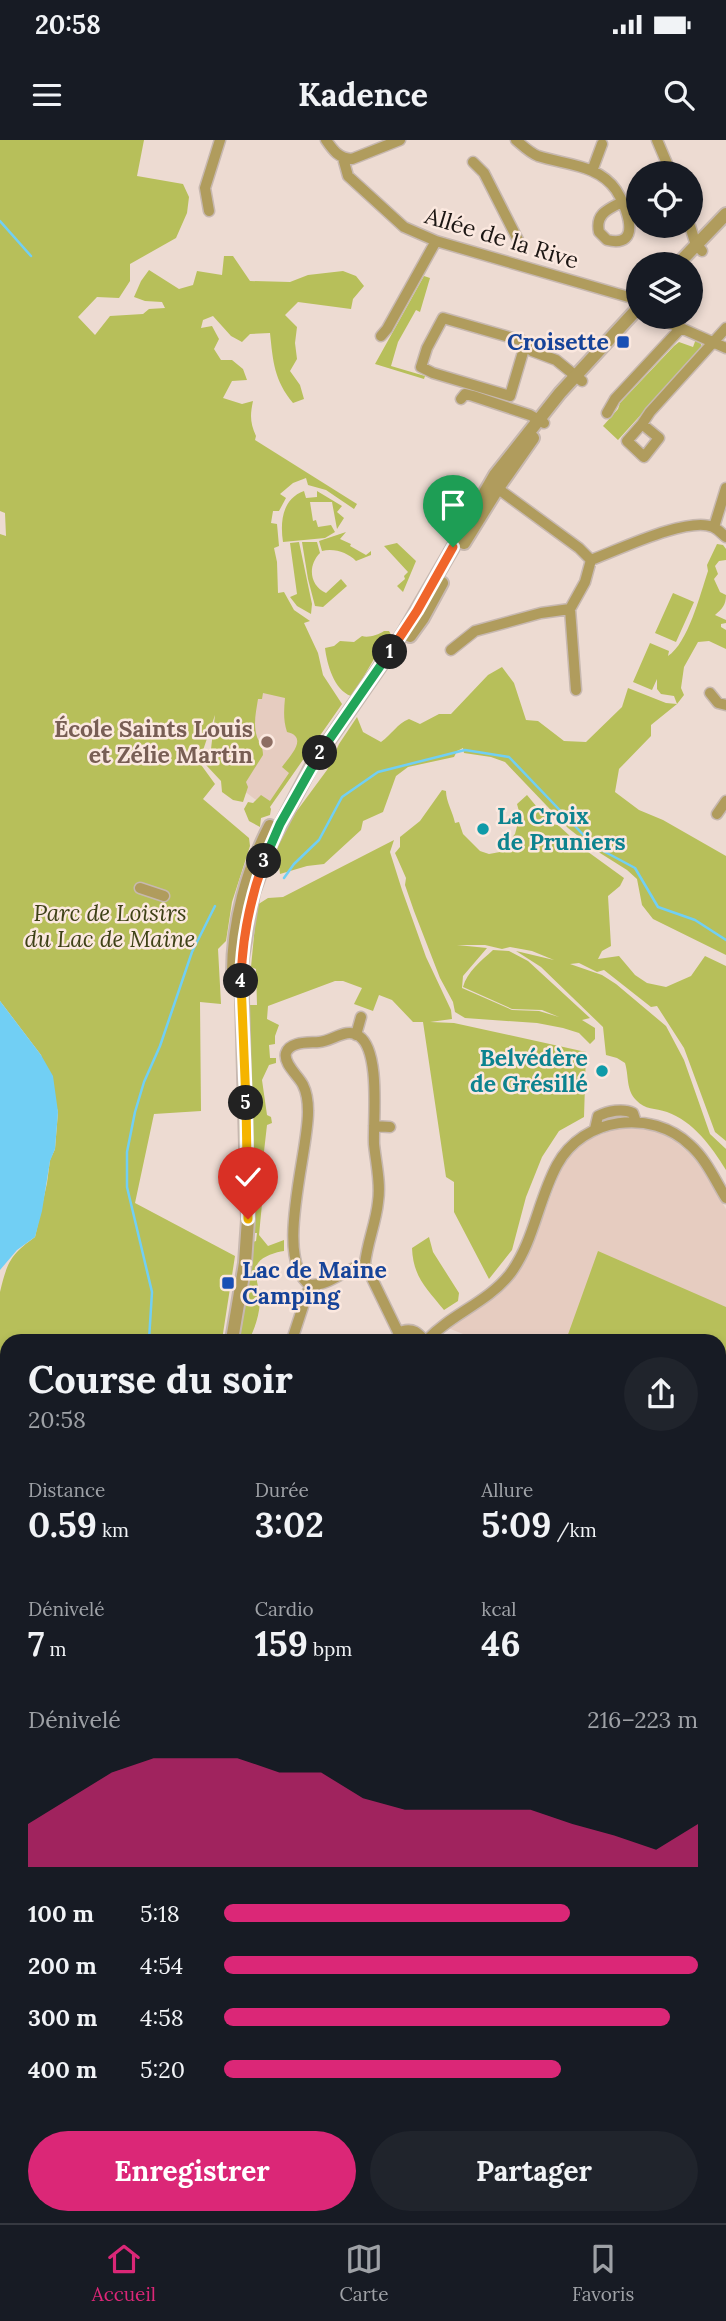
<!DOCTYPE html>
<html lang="fr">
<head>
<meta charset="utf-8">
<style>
	body { margin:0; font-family:Lora,serif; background:#20242c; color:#f1f3f6; height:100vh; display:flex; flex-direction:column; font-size:26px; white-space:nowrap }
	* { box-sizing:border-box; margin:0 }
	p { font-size:23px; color:#9ea1a6 }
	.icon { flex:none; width:38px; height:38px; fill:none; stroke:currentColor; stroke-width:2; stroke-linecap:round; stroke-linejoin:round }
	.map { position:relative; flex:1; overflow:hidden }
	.side { position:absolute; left:0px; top:1194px; width:726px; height:891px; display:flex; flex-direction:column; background:#171b24; border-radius:21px 21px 0 0; box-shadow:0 4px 10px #0003 }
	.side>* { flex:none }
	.controls { position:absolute; left:626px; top:21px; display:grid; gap:14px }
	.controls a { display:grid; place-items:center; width:77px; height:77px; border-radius:50%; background:#171b24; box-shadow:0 4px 10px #0003; font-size:35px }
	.pin { position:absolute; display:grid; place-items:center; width:60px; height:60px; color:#fff; margin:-72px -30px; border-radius:50% 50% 50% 0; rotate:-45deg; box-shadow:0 0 7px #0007 }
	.pin .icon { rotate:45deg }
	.km { position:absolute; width:35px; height:35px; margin:-18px; border-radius:50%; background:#222; color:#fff; font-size:19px; line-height:35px; text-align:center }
	.round { display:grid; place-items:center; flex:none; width:74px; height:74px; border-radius:37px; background:#20242c }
	.head { display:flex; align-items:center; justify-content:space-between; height:119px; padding:0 28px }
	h1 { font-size:38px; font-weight:700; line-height:52px }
	.stats { display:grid; grid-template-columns:repeat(3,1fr); gap:10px; height:119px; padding:7px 28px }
	.stats div { display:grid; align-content:center }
	.stats b { font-size:35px; font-weight:700 }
	.stats small { font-size:19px; font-weight:400 }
	.stats p { font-size:19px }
	.chart { height:196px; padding:14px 28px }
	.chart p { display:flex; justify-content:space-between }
	.chart svg { width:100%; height:126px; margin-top:7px; fill:#db2777; opacity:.7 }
	.action { display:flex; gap:14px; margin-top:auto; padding:14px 28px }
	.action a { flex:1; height:80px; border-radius:42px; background:#db2777; color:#fff; font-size:28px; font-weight:700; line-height:80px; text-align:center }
	.action a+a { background:#20242c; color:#f1f3f6 }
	ul { padding:0 28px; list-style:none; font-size:23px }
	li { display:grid; grid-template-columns:112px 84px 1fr; align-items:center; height:52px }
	li i { height:18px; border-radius:9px; background:#db2777 }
	.status { display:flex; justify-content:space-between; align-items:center; height:49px; padding:0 35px; background:#171b24; direction:ltr }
	.status svg { height:19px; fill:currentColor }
	header { display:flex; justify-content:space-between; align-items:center; height:91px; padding:0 28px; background:#171b24; font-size:32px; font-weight:700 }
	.tabs { display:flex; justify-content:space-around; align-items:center; height:98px; border-top:2px solid #363941; background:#171b24; font-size:19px; color:#9ea1a6 }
	.tabs a { display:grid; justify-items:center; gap:4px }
	.tabs .current { color:#db2777 }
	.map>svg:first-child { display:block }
	.built { fill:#e6ccc0 }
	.green { fill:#b7bf5a }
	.water { fill:#71cff4 }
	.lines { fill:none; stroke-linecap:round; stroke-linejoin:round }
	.stream { stroke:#71cff4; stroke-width:2.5 }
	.minor-casing { stroke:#c7b8b0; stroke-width:13 }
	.tertiary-casing { stroke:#c7b8b0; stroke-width:16 }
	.minor { stroke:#b09c5d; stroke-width:10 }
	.tertiary { stroke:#b09c5d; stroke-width:12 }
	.split-1-casing { stroke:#fff; stroke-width:14 }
	.split-2-casing { stroke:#fff; stroke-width:14 }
	.split-3-casing { stroke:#fff; stroke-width:14 }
	.split-4-casing { stroke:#fff; stroke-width:14 }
	.split-5-casing { stroke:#fff; stroke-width:14 }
	.split-6-casing { stroke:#fff; stroke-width:14 }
	.split-1 { stroke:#f0652b; stroke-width:9 }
	.split-2 { stroke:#22a559; stroke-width:9 }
	.split-3 { stroke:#22a559; stroke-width:9 }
	.split-4 { stroke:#f0652b; stroke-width:9 }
	.split-5 { stroke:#f5b400; stroke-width:9 }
	.split-6 { stroke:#f5b400; stroke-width:9 }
	.transit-dot { fill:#1a4fb4; stroke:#fbe8df; stroke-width:2.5 }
	.education-dot { fill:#8d6e63; stroke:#fbe8df; stroke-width:2.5 }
	.culture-dot { fill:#0f9aa8; stroke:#fbe8df; stroke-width:2.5 }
	.labels { text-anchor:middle; stroke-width:5; stroke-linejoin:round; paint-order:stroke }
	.street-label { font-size:23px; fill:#1c1613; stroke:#fbe8df }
	.transit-label { font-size:23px; font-weight:bold; fill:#164399; stroke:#fbe8df; text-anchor:end }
	.education-label { font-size:23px; font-weight:bold; fill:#785e54; stroke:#fbe8df; text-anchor:end }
	.culture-label { font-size:23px; font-weight:bold; fill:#0d838f; stroke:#fbe8df; text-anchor:start }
	.park-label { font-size:23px; font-style:italic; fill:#3e4116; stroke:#fbe8df }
</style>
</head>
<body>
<div class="status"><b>20:58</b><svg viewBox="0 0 49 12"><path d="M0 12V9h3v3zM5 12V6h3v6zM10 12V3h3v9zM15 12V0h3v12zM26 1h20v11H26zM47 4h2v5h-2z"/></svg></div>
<header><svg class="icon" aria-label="menu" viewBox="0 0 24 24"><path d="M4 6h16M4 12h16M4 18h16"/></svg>Kadence<svg class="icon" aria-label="search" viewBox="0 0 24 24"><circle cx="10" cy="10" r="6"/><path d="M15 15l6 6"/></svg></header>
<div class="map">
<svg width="726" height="2083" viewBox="0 0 726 2083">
	<rect width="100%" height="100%" fill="#eddbd2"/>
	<path class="built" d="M234 532 342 564 268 669 218 631Z
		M617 988 647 989 659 992 676 1002 690 1014 703 1030 726 1069V1316L719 1313V1200H478L448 1188 491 1160 509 1143 529 1112 564 1022 587 1000Z"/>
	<path class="green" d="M0 0H144L137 36 183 44 189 57 187 73 176 98 130 124V141L119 158 97 157 78 177 95 195 110 176 143 174 149 169 165 168 162 162 145 161 134 157 141 141 149 130 179 149 193 145 197 131 222 135 224 116H233L250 141 290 142 308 135 343 131 356 136 364 146 353 159 351 169 298 162 285 175 297 187 295 203 297 219 290 231 300 245 304 259 293 263C274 240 273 221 270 193L250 194 242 202 231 196 213 176 203 180 201 188 212 186 219 199 214 209 221 220H232L243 229 247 240 232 241 223 258 242 264 253 261C250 275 250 283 256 296L255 300 357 364 354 369 326 350 308 345 306 338 293 343 280 354 286 358 279 371H273L271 383 277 384 279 406 274 408 277 422 278 453 284 452 294 470 310 481 304 483 318 513 323 535 342 564 270 667 271 669 270 675 261 678 260 687 249 681 244 669 248 662 253 663 261 655 270 661 289 633 282 627C290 616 309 597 287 592 283 580 284 569 285 558L263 553 262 559H258C256 572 253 584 257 597 260 604 263 607 263 615L246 642 248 647 243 662 233 660 222 652 221 641 206 625 211 609 215 575 199 622 215 644 203 659 249 698 250 706 232 762 226 801 218 809 221 864 200 862 201 971 154 974 135 1063 235 1116 222 1200H7V1753L0 1763V1152C7 1123 10 1115 35 1097L47 1043 50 1020 55 1009 58 972 41 915 0 861V394L6 396 5 373 0 371Z
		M424 136 430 138 420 172 416 170 398 202 391 226 425 236 424 239 375 224Z
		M696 199 700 201 702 207 699 214 694 216 618 300 603 286 618 269 620 263 674 206 679 202 693 207Z
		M304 351 306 358 317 357V351L342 366 337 372 344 378 337 389 332 362H310L313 381 316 380 318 387 331 385 335 392 325 398 283 402C280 382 282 359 304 351Z
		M346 392 340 399 351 404 350 406 366 415 371 411V415L356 421C348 413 335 408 322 411L319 401Z
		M299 402 312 464 311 474 297 466 290 457 297 454 290 403Z
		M302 402H317L320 413C307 426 310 446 326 453L341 439 347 446 323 467 315 466 308 439Z
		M397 403 416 421 403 452 397 446 405 439 404 436 408 432 384 406Z
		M717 404 723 405 726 409V420L719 421 715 426 718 434 714 439 720 452 726 455C726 465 722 469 715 475L726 480V483L721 484V487L726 490V509L709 501 698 502 684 527 681 548 684 555 677 564 651 585V596L619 629 615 652 639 670 663 680 726 716V815L653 779 642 765 637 739 627 730 600 713 568 688 505 622 491 617 464 613 463 608 457 611 454 617 408 627 396 636 383 672 363 681 361 690 324 724 307 726 280 734 277 708 285 687 327 630 339 604 357 577 363 592 381 602C392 594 397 584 409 579L420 584 439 574H451L488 535 502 527 514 543 526 580 538 581 564 601 586 602 622 567 628 548 666 563 677 564 674 556 661 554 657 549V539L652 550 633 542 650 503 669 511 668 516C688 503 700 455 708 431L707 425Z
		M673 453 694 462 676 502 655 493Z
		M384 491H389L393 498 386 510 374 519 354 553 351 556C334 550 327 524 325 508L334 506 340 501 354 502 362 496C368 498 378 495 384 491Z
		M442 650 446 651C446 662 453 672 455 683L459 682 463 694 480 711 489 714 500 712 515 694 520 675 517 664 527 655 551 684 558 685 584 709 624 738 620 746 608 756 611 806 602 811 598 819 619 816 635 835 647 843 666 847 691 836 705 816 726 826V1001L715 992 684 908 657 866 651 867 604 830 597 832 579 823 570 824 602 835 616 844 666 886 684 920 710 994 726 1009V1030C712 1007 693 981 667 972 655 968 645 970 636 960 626 950 629 936 625 923L617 918 606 915 603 887 541 827 516 811 554 820 532 811 510 807 502 809 485 805H457L487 808 463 836 462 848 512 870 539 871 559 877 542 870 512 869 463 847C467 832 481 821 493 810L509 811 528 821 590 878 582 880 595 888V899L590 904 579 893 563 888 537 883 465 878 455 872 453 862 440 838 414 771 405 745 406 738 395 713 400 707V697L420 681Z
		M394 700 390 712 402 750 426 817 451 870 452 879 430 882 454 883 586 912 584 977 559 991 542 1017 526 1057 512 1110 489 1139 454 1072V1042L446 1037 423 882H413L392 860 379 855 373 871 354 864 362 848 343 841H335L268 866 267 879 279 885 275 896V904L269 905 270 918H276V923L269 925 262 940 267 975 271 977 272 983 267 985 262 1029 264 1043 259 1095 268 1106 284 1100V1111C276 1112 263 1116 258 1123 252 1133 261 1151 260 1162 259 1176 255 1188 249 1200H239L253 1102 256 1101 257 1093H254L255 1042 248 865H257L256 829 251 827 257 765 268 758 283 757Z
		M429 1097 433 1112 459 1153 458 1161 444 1170C427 1149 413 1137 412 1108Z
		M598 1111 726 1167V1254L719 1275V1200H566Z
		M726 1431V1444H721L722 1450 726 1455V1519L719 1516V1432Z
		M726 1734V1831L719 1845V1744Z"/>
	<path class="water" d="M0 861 41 915 53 936 58 972 55 1009 50 1021 42 1071 35 1097 17 1110 0 1130Z"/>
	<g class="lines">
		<path class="stream" d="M0 81 31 116
			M284 738 294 724 319 700 342 657 378 632 465 610 509 617 594 706 635 728 658 767 695 780 726 800
			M149 1200 152 1152 127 1047V1012L135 972 144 942 160 906 192 812 215 766
			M0 1467 7 1469"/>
		<defs>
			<path id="minor" d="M326 0C333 10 338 18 352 19L400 0
				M516 0C523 6 530 13 538 16 565 25 598 24 616 50 626 65 644 109 607 100L599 92C595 74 608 69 622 62
				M657 0 671 33
				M343 18 348 36 404 87 436 101 639 160
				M473 22 484 33 518 100
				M592 31 602 4
				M209 71 205 48 220 0
				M690 86 695 102 702 111
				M656 177 726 208
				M381 196 387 189 436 101
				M527 206 523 212 510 256 433 233 421 227 427 208 443 178 523 201 532 211 556 220 582 241
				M461 259 465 254 473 256 530 275 544 283
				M607 273 615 259 681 188
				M642 284 650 272 726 188
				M642 284 659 298 644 317 627 301Z
				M493 345 579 408 591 420C618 410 688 376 713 387 718 389 722 394 726 397
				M714 387 726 348
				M570 469 576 550
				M451 510 475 491 541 473 570 469 585 442 591 420
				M710 553 718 563 726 565
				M717 674 726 661
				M140 748 164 756
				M356 895 361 877
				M374 986 390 987
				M595 989 598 976C608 971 623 968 633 973L636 982
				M310 1145C273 1120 309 1011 308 971 308 962 307 953 303 945 299 936 283 924 286 913 290 901 309 903 319 902 333 901 346 887 359 896 381 911 373 981 374 1004 376 1024 381 1043 378 1062 376 1083 367 1103 365 1124
				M310 1145C329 1146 346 1128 365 1124L399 1194
				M292 1200 310 1145
				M396 1200 403 1191C413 1188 418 1193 424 1200
				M427 1200C451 1174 487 1163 510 1134 534 1102 538 1060 557 1025 583 977 651 968 690 1005 706 1019 715 1040 726 1058
				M719 1615 726 1619
				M719 1728 726 1720
				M0 1925 7 1915
				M719 1968 726 1976
				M0 1977 7 1983
				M726 2022V2030
				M336 2077 342 2083
				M473 2077 474 2083
				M633 2077 634 2083
				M8 2083 12 2077
				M183 2083 189 2077
				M379 2083 381 2077"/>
			<path id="tertiary" d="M678 124 726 74
				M464 403 498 348 533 298
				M410 496 423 478 442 443
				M233 833C233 782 247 730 270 686
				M232 1200 245 1123 248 1079 241 824 253 753 271 703 312 625 404 492 495 335 560 253 639 167
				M0 1787 7 1776"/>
		</defs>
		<use href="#minor" class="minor-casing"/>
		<use href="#tertiary" class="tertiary-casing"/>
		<use href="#minor" class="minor"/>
		<use href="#tertiary" class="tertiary"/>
	</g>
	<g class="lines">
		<defs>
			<path id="split-1" d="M390 512 417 471 453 407"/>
			<path id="split-2" d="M320 613 390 512"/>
			<path id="split-3" d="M264 721 280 684 320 613"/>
			<path id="split-4" d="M241 841C242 800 250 759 264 721"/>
			<path id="split-5" d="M241 841 246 963"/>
			<path id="split-6" d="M246 963 248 1079"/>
		</defs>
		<use href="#split-1" class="split-1-casing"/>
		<use href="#split-2" class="split-2-casing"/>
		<use href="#split-3" class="split-3-casing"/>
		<use href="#split-4" class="split-4-casing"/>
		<use href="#split-5" class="split-5-casing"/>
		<use href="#split-6" class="split-6-casing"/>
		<use href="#split-1" class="split-1"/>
		<use href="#split-2" class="split-2"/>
		<use href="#split-3" class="split-3"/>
		<use href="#split-4" class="split-4"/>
		<use href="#split-5" class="split-5"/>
		<use href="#split-6" class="split-6"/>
	</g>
	<g class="transit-dot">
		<rect x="616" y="195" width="14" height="14" rx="3.5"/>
		<rect x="221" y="1136" width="14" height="14" rx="3.5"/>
	</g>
	<circle class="education-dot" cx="267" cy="602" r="7"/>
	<g class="culture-dot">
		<circle cx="483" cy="689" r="7"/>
		<circle cx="602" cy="931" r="7"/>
	</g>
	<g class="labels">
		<g class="street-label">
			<text transform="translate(502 98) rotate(17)" y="8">Allée de la Rive</text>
		</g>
		<g class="transit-label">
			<text x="609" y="210">Croisette</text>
			<text x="242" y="1138" text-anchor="start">Lac de Maine<tspan x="242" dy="26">Camping</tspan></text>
		</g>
		<g class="education-label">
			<text x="253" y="597">École Saints Louis<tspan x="253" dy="26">et Zélie Martin</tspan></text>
		</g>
		<g class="culture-label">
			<text x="497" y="684">La Croix<tspan x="497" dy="26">de Pruniers</tspan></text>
			<text x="588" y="926" text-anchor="end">Belvédère<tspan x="588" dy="26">de Grésillé</tspan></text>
		</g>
		<g class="park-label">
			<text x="110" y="781">Parc de Loisirs<tspan x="110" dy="26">du Lac de Maine</tspan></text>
		</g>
	</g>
</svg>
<div class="controls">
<a><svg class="icon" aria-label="locate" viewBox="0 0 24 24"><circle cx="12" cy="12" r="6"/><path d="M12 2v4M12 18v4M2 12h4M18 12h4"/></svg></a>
<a><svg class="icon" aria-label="layers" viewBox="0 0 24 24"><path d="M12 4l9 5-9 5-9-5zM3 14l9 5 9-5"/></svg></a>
</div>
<div class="pin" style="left:453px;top:407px;background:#1e9e55"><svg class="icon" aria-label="arrive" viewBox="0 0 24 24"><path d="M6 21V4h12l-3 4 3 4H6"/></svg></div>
<div class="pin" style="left:248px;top:1079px;background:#d93025"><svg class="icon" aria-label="check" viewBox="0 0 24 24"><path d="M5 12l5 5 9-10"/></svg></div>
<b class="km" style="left:390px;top:512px">1</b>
<b class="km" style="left:320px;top:613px">2</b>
<b class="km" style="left:264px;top:721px">3</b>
<b class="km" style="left:241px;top:841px">4</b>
<b class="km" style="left:246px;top:963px">5</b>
<section class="side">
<div class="head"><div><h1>Course du soir</h1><p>20:58</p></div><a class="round"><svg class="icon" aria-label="share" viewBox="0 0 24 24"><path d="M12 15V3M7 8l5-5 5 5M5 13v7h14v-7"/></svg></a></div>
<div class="stats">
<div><p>Distance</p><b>0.59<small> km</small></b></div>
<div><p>Durée</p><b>3:02</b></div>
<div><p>Allure</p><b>5:09<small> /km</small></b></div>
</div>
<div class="stats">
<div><p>Dénivelé</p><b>7<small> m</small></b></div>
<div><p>Cardio</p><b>159<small> bpm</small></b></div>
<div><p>kcal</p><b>46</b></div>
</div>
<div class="chart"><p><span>Dénivelé</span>216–223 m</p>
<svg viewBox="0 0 160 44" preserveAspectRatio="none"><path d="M0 44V29L10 20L20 11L30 6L40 6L50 6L60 11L70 11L80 20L90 24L100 24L110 24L120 24L130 29L140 33L150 38L160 29V44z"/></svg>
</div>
<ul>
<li><b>100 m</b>5:18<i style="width:73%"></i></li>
<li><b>200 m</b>4:54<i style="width:100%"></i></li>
<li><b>300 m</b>4:58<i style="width:94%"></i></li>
<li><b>400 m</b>5:20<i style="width:71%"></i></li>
</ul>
<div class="action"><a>Enregistrer</a><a>Partager</a></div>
</section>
</div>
<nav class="tabs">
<a class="current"><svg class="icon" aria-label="home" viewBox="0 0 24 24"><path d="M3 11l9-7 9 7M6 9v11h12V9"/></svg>Accueil</a>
<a><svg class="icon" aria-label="map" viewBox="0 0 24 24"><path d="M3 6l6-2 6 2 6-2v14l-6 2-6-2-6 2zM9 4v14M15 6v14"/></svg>Carte</a>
<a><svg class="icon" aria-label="saved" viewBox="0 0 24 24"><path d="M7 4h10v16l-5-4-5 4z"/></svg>Favoris</a>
</nav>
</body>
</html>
